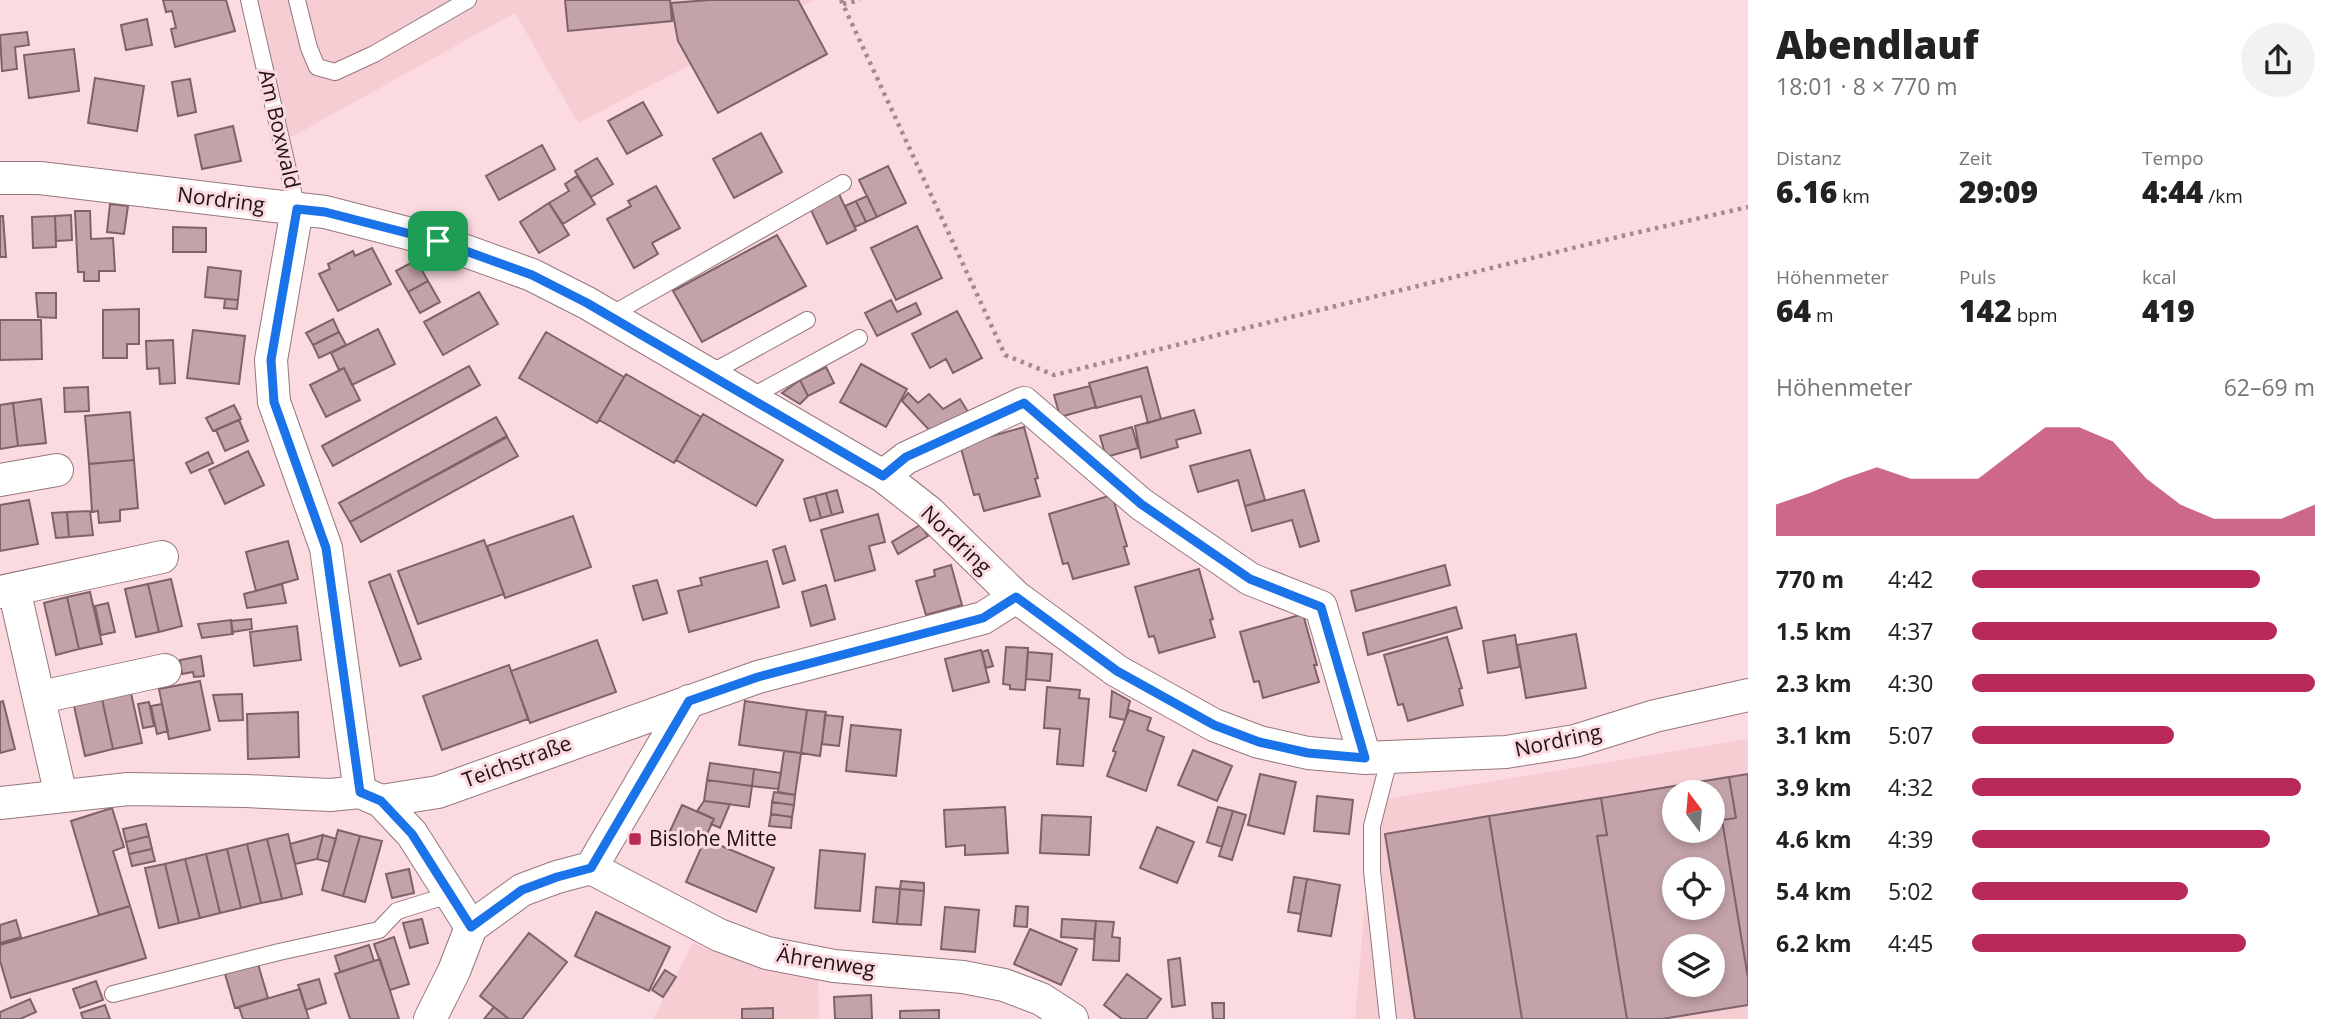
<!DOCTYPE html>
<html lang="de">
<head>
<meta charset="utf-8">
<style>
	body { margin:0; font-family:"Open Sans",sans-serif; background:#f2f2f2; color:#222; height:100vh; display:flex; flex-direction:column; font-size:26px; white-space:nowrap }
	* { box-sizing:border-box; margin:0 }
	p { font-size:23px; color:#767676 }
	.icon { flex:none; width:38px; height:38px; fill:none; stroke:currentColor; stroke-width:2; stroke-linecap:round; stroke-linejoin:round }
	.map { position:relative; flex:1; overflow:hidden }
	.sheet { display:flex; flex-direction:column; background:#fff; width:595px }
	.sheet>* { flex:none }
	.needle { width:46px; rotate:344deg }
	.fabs { position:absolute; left:1662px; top:780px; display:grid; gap:14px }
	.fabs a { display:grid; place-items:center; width:63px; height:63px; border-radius:50%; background:#fff; box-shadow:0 4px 10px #0003; font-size:35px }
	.pin { position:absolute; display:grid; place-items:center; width:60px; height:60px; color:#fff; margin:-30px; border-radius:14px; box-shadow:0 4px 10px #0006 }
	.round { display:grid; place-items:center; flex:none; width:74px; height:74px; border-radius:37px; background:#f2f2f2 }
	.summary { display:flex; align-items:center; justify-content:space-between; height:119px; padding:0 28px }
	h1 { font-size:38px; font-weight:800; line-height:52px }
	.figures { display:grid; grid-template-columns:repeat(3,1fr); gap:10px; height:119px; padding:7px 28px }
	.figures div { display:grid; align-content:center }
	.figures b { font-size:30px; font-weight:800 }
	.figures small { font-size:19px; font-weight:400 }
	.figures p { font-size:19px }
	.chart { height:196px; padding:14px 28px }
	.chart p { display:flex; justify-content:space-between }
	.chart svg { width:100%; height:126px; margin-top:7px; fill:#b82958; opacity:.7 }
	ul { padding:0 28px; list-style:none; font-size:23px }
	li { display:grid; grid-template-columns:112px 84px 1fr; align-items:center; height:52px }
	li i { height:18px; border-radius:9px; background:#b82958 }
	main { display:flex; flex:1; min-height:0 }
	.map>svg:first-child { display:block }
	.built { fill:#f7cdd4; fill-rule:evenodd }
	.building { fill:#c3a3a8; stroke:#7f6267; stroke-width:2; fill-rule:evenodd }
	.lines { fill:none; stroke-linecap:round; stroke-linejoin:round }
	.service-casing { stroke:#95777c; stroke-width:18 }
	.minor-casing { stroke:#95777c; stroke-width:34 }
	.path { stroke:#a28a8d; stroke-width:4.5; stroke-dasharray:3.5 5; stroke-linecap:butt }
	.service { stroke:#fff; stroke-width:16 }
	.minor { stroke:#fff; stroke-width:32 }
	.route-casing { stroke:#fff; stroke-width:14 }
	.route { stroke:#1a73e8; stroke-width:9 }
	.poi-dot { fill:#b82958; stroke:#fcdbe0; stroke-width:2.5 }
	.labels { text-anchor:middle; stroke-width:6; stroke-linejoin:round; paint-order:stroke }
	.street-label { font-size:21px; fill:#1e1214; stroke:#fcdbe0 }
	.poi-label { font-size:21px; fill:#1e1214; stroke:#fcdbe0; text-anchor:start }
</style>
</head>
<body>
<main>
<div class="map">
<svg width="1748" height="1019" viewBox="0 0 1748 1019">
	<rect width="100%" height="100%" fill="#fcdbe0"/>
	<path class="built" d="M256 0H815L578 123 515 13 290 138Z
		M1748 739V1019H1355L1374 801ZM1675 793H1713V831H1675ZM1675 870H1713V908H1675ZM1675 947H1713V985H1675Z
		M693 943 761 969 818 978 819 1019H653Z"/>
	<path class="building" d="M163 0H226L235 31 175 47 171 29 176 28 172 11 166 12Z
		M565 0H670L672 21 568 31Z
		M709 0H798L827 54 718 113 678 41 671 3Z
		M147 19 152 45 126 50 121 25Z
		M27 32 29 45 15 47 17 69 2 71 0 35Z
		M74 49 79 91 29 98 24 55Z
		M95 78 144 86 137 131 88 123Z
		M190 79 196 112 178 116 172 82Z
		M643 102 662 135 627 154 608 121Z
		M233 126 241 161 202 169 195 135Z
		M761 133 782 172 734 198 713 159Z
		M542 145 555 169 499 200 486 176Z
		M597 158 613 184 591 197 575 171Z
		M888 166 906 203 877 217 859 180Z
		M577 176 595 204 563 224 549 203 569 191 565 184Z
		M656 186 680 228 652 243 658 254 634 268 607 219 631 206 628 201Z
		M838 192 856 230 827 244 809 206Z
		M867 196 877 217 866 222 856 201Z
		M856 201 866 222 855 227 845 206Z
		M549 203 569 235 539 253 520 222Z
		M110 204 128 206 124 234 107 232Z
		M75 211H90L91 239 113 238 115 271H99V281H84V272H78Z
		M71 215 72 240 56 241 55 216Z
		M0 216H3L6 257H0Z
		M55 216 56 247 33 248 32 217Z
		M917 226 942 278 896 300 871 248Z
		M173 227 206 228V252H173Z
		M777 235 806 286 702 342 673 291Z
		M372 248 391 284 338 311 319 274 330 269 328 264 353 251 355 256Z
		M416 260 428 281 408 292 396 271Z
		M208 267 241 271 238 300 205 297Z
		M428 281 440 302 420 313 408 292Z
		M479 292 498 324 443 355 424 322Z
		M36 293H56V318L38 317Z
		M225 299 238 300 237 309 224 308Z
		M891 300 897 312 916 303 921 314 877 336 865 313Z
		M139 309V344H127V358H103V310Z
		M957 311 982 358 953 373 946 359 930 368 912 334Z
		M333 319 339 332 313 345 306 333Z
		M0 320H41L42 359 0 360Z
		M378 329 395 364 352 385 344 368 339 370 331 353Z
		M193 330 245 336 239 384 187 378Z
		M339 332 346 345 319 358 313 345Z
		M546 332 624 377 597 423 519 378Z
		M173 340 175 383 160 384 159 368 147 369 146 341Z
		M861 364 907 389 886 427 840 402Z
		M469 366 480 385 333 466 322 446Z
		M826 367 834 383 808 396 800 380Z
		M1147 367 1161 419 1148 423 1141 396 1096 408 1089 383Z
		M344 368 360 400 326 417 310 385Z
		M626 374 701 417 674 463 599 420Z
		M800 380 808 396 800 404 782 393Z
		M1090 386 1096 407 1060 417 1054 395Z
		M88 387 89 411 65 412 64 388Z
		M908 393 918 403 929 394 943 409 960 399 970 415 932 433 902 401Z
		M41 399 46 443 18 446 13 403Z
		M13 403 18 446 0 449V405Z
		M234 405 241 419 213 431 206 418Z
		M1194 410 1201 433 1176 440 1178 447 1141 458 1135 426Z
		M130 412 134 460 89 464 85 416Z
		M703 414 783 460 756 506 676 460Z
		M496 417 507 436 350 522 339 503Z
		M239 420 248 441 225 451 216 430Z
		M1024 427 1038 478 1035 479 1040 496 984 511 979 494 974 495 960 445Z
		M1132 427 1138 448 1106 457 1100 436Z
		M507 437 518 456 361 542 350 522Z
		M1250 450 1265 500 1245 506 1238 480 1198 492 1190 466Z
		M248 451 264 485 225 504 209 470Z
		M208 452 213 463 191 473 186 463Z
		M134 460 138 508 120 510V521L99 523 98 511 92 512 89 464Z
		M837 490 843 512 832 515 826 493Z
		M1304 490 1319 541 1300 547 1292 520 1252 531 1245 506Z
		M826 493 832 515 821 518 815 496Z
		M1112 495 1127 546 1124 547 1129 564 1073 579 1068 563 1063 564 1049 514Z
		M815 496 821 518 810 521 804 499Z
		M29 500 38 544 0 551V505Z
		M90 511 93 535 69 537 67 512Z
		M67 512 69 537 56 538 52 513Z
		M878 514 885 542 869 546 875 570 835 581 821 530Z
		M573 516 591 567 505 598 487 546Z
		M920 525 928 536 898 554 892 542Z
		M484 540 504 594 418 624 398 571Z
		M288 541 298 579 256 591 246 552Z
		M785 546 795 580 783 584 773 550Z
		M767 561 779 607 689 632 678 591 702 585 700 578Z
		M951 565 962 605 926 615 916 581 935 576 934 570Z
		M1445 565 1450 585 1356 611 1351 591Z
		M1199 569 1213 619 1210 620 1215 637 1159 653 1154 636 1149 637 1135 587Z
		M390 574 421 659 400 666 369 582Z
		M171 579 182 626 159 632 148 584Z
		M657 580 667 613 643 620 633 586Z
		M148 584 159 632 136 637 125 589Z
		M282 584 286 603 247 608 244 594Z
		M826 585 835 619 811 626 802 592Z
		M90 592 102 644 79 649 67 597Z
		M67 597 79 649 56 655 44 603Z
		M108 603 115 632 101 635 95 606Z
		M1456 607 1462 628 1368 655 1363 633Z
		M1303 614 1317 665H1314L1319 682 1263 698 1259 681 1254 682 1240 632Z
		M251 619 252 629 232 632 231 621Z
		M231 620 233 634 202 638 198 624Z
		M297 626 301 660 254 666 250 632Z
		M1576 634 1586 688 1526 698 1517 645Z
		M1515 635 1520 667 1488 673 1483 641Z
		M1447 637 1462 688 1459 689 1463 705 1408 721 1403 704 1398 705 1384 655Z
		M597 640 616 692 530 723 511 671Z
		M1006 647 1028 648 1025 690 1010 689V685L1003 684Z
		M981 650 989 682 953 691 945 659Z
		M988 650 993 666 986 668 982 652Z
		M1028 652 1052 654 1050 681 1026 679Z
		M201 656 204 676 194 677 193 672 182 674 180 660Z
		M509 665 528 719 442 750 423 696Z
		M200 681 210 730 169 739 159 689Z
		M1047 687 1080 690 1079 698 1089 699 1083 766 1057 764 1060 729 1044 728Z
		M1112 691 1130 701 1125 720 1110 717Z
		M131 693 142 743 113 749 102 699Z
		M242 694 243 720 219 721 213 695Z
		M102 699 113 749 85 756 74 706Z
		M3 701 15 749 0 753V702Z
		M745 701 807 710 801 753 739 745Z
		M149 702 154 726 143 728 138 704Z
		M162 704 168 731 157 734 151 706Z
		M807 710 826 712 820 756 801 753Z
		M1129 710 1151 718 1147 730 1164 737 1146 791 1107 776 1116 752 1113 751Z
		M298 712 299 757 248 759 247 714Z
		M825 715 843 717 839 746 822 744Z
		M851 725 901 730 896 776 846 771Z
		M1193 750 1232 766 1217 801 1178 785Z
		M784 751 801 753 795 795 778 792Z
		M710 763 754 769 752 786 707 780Z
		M754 769 781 773 778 789 752 786Z
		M1260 774 1296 782 1284 834 1248 825Z
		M1748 774V978L1722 820 1736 818 1729 777Z
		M1729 777 1736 818 1722 820 1748 978V1005L1662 1019H1627L1597 836 1607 835 1601 798ZM1675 793H1713V831H1675ZM1675 870H1713V908H1675ZM1675 947H1713V985H1675Z
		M707 780 752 786 749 807 704 801Z
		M774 792 795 795 794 805 772 802Z
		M1317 796 1353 800 1349 834 1314 831Z
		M1601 798 1607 835 1597 836 1627 1019H1522L1489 816Z
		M704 801 730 804 720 828 711 824 714 819 697 811Z
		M772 802 794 805 792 817 771 814Z
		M682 805 714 819 702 845 670 831Z
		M1005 807 1008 853 965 855V845L946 847 944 810Z
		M1218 807 1233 811 1222 847 1207 842Z
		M112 808 124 847 113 851 130 906 99 915 71 821Z
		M1233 811 1246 815 1232 860 1219 856Z
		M771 814 792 817 791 828 769 826Z
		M1042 815 1091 817 1089 855 1040 853Z
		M1489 816 1522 1019H1415L1385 834Z
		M146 824 149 836 126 842 123 829Z
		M1157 827 1194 842 1177 883 1140 868Z
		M338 830 360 836 343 896 322 890Z
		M288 834 302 894 282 899 267 839Z
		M323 835 317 859 295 864 290 844Z
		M323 835 336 839 329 862 317 859Z
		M149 836 152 849 129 854 126 842Z
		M360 836 382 841 365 902 343 896Z
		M267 839 282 899 261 903 247 844Z
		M705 839 774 868 756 912 686 882Z
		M247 844 261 903 241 908 227 849Z
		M152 849 155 861 132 866 129 854Z
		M227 849 241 908 220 913 206 854Z
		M820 850 865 854 860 911 815 908Z
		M206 854 220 913 200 918 185 859Z
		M185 859 200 918 179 923 165 864Z
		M165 864 179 923 159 928 145 868Z
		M409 869 414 893 392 898 386 874Z
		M1294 877 1307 879 1301 914 1288 912Z
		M1307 879 1340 885 1331 936 1298 931Z
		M901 881 924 883V891L900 889Z
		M876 887 900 889 897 924 873 922Z
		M900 889 924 891 921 925 897 924Z
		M130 906 146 958 11 998 0 961V945Z
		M1016 906 1028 907 1027 927 1014 926Z
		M945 907 979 910 975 952 941 949Z
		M596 912 670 947 649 991 575 956Z
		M422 919 428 943 410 948 403 923Z
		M1062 919 1096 921 1094 939 1061 937Z
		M16 920 21 937 0 943V925Z
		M1096 921 1114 922 1112 937 1120 938 1119 961 1093 960Z
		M1030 929 1077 949 1061 985 1014 964Z
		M529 933 567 962 522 1019H509L480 996Z
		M394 937 409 984 390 990 374 944Z
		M369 945 374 961 340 972 335 956Z
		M1180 958 1185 1005 1172 1007 1168 960Z
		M380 959 399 1019H350L335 974Z
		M258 964 268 998 235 1008 225 974Z
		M665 970 676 977 663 997 652 990Z
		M1127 974 1161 999 1146 1019H1122L1104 1005Z
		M319 979 326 1003 306 1010 298 985Z
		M96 981 103 1000 80 1008 73 989Z
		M300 989 309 1019H243L239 1007Z
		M871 995 872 1019H835L834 997Z
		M30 999 36 1012 20 1019H0V1012Z
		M1212 1003H1224V1019H1213Z
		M105 1005 110 1019H83L81 1013Z
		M494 1007 509 1019H484Z
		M773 1008V1019H742V1009Z
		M939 1010V1019H900V1011Z"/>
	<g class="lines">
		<defs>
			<path id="service" d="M249 0 297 209
				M297 0 309 48 317 67 335 72 374 54 468 0
				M609 316 843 183
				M709 374 807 320
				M749 398 859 338
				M113 994 279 952 379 930 397 911 449 895
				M1388 1019 1372 871V826L1390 756"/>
			<path id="minor" d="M0 178H40L325 212 438 241 532 275 587 303 883 476 929 512 1016 597 1117 671 1214 725 1259 742 1308 753 1365 758 1506 752 1575 741 1655 716 1748 695
				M297 209 271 360 274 402 326 548 360 792
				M883 476 906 458 1024 403 1141 504 1250 579 1321 607 1365 758
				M0 480 57 470
				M14 589 61 796
				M0 592 162 557
				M41 697 165 670
				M381 801 412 834 471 927
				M0 803 128 789 246 791 330 795 360 792 381 801 438 792 758 677 983 618 1016 597
				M591 868 719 935 767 953 834 966 963 977 1004 985 1041 999 1072 1019
				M430 1019 454 971 471 927 522 890 557 877 591 868 689 701"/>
		</defs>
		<use href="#service" class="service-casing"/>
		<use href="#minor" class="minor-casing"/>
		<path class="path" d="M841 0 1005 355 1054 375 1622 236 1748 207
			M843 4 860 0"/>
		<use href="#service" class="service"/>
		<use href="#minor" class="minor"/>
	</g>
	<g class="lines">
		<defs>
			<path id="route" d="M297 209 325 212 438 241 532 275 587 303 883 476 906 457 1024 403 1141 504 1250 579 1321 607 1365 758 1308 753 1259 742 1214 725 1117 671 1016 597 983 618 758 677 689 701 591 868 557 877 522 890 471 927 412 834 381 801 360 792 326 548 274 402 271 360Z"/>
		</defs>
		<use href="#route" class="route-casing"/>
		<use href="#route" class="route"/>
	</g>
	<rect class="poi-dot" x="628" y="832" width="14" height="14" rx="3.5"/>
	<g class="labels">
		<g class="street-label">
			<text transform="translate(279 129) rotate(77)" y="7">Am Boxwald</text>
			<text transform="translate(221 200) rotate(7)" y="7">Nordring</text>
			<text transform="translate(956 540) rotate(44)" y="7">Nordring</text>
			<text transform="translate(1558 741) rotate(-12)" y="7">Nordring</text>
			<text transform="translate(517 762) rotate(-20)" y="7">Teichstraße</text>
			<text transform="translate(826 962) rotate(9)" y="7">Ährenweg</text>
		</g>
		<g class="poi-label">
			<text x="649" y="846">Bislohe Mitte</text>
		</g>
	</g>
</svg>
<div class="fabs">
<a><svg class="needle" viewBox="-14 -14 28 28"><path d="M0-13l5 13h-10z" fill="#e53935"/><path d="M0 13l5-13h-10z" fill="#767676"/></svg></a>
<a><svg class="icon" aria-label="locate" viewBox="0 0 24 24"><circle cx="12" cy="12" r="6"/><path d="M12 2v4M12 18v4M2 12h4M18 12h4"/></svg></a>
<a><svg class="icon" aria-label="layers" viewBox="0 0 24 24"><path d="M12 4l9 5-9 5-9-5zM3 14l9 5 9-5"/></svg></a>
</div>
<div class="pin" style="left:438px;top:241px;background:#1e9e55"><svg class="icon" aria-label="arrive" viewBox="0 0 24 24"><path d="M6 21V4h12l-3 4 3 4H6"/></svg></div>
</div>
<section class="sheet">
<div class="summary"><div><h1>Abendlauf</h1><p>18:01 · 8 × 770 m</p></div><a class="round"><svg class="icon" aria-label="share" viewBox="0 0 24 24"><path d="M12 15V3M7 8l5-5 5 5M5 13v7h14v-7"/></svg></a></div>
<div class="figures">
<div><p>Distanz</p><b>6.16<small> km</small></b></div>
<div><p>Zeit</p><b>29:09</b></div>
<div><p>Tempo</p><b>4:44<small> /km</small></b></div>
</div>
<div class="figures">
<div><p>Höhenmeter</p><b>64<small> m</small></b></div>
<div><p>Puls</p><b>142<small> bpm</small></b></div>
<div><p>kcal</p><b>419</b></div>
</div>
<div class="chart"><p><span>Höhenmeter</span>62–69 m</p>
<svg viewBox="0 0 160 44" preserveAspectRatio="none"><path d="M0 44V33L10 29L20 24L30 20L40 24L50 24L60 24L70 15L80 6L90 6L100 11L110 24L120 33L130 38L140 38L150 38L160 33V44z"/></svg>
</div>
<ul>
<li><b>770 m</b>4:42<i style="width:84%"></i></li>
<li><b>1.5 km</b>4:37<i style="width:89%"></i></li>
<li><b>2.3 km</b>4:30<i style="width:100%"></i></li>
<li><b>3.1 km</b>5:07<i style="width:59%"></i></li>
<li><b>3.9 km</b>4:32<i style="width:96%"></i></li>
<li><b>4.6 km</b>4:39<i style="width:87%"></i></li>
<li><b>5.4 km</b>5:02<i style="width:63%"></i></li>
<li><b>6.2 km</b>4:45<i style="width:80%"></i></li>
</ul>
</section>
</main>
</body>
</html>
